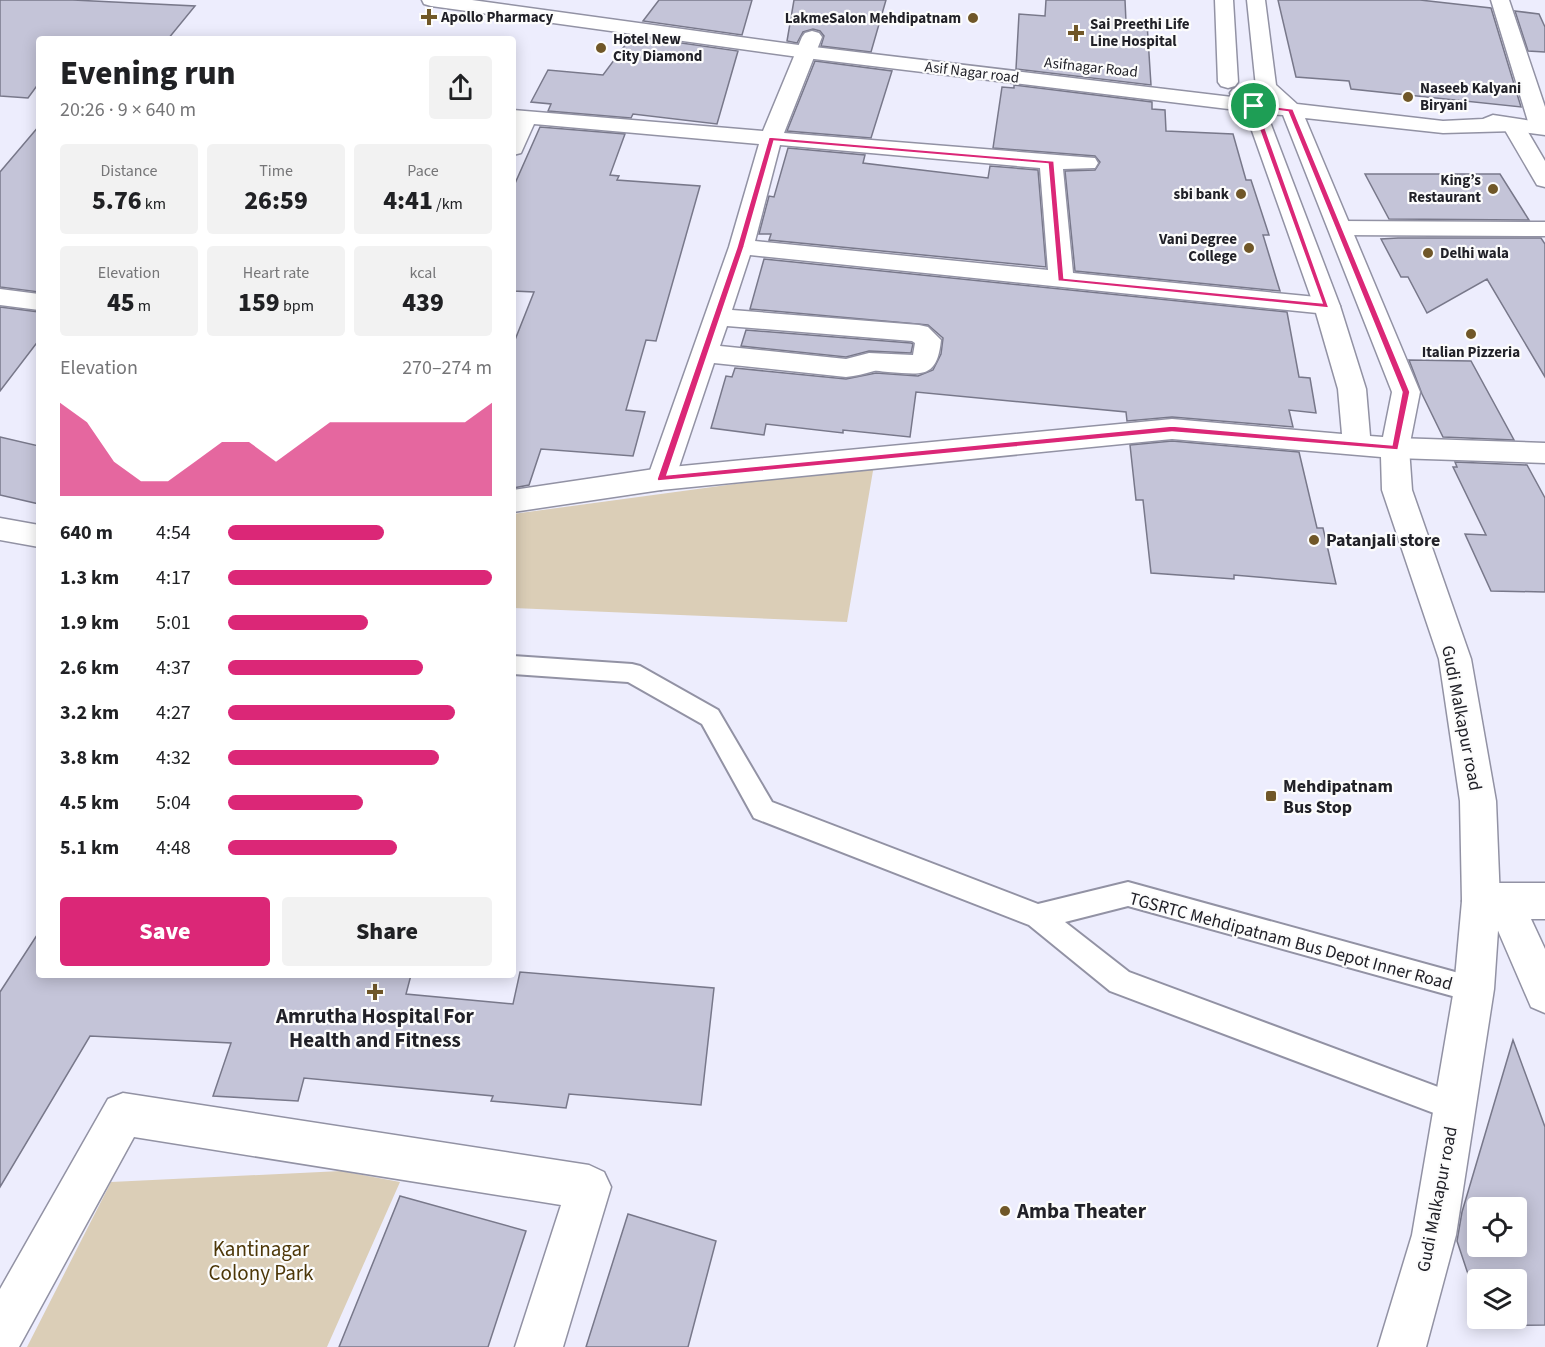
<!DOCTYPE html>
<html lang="en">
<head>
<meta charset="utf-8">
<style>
	body { margin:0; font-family:"Source Sans 3",sans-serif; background:#f2f2f2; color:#202124; height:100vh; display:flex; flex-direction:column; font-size:22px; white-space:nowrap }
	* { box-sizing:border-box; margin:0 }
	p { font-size:20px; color:#757577 }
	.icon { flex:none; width:33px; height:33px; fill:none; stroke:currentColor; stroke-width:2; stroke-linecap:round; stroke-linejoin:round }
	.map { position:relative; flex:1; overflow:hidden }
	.details { position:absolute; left:36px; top:36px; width:480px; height:942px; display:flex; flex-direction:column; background:#fff; border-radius:6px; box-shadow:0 3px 15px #0003 }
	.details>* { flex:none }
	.fabs { position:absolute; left:1467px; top:1197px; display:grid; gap:12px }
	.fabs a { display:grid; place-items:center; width:60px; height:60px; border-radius:6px; background:#fff; box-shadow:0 3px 15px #0003; font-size:30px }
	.pin { position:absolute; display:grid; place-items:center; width:51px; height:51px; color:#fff; margin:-26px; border:3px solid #fff; border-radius:50%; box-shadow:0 2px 6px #0007 }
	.round { display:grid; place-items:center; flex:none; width:63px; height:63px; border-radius:6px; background:#f2f2f2 }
	.summary { display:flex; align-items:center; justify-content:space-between; height:102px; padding:0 24px }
	h1 { font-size:33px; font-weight:800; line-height:45px }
	.figures { display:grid; grid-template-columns:repeat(3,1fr); gap:9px; height:102px; padding:6px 24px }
	.figures div { display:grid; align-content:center; border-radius:6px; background:#f2f2f2; text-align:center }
	.figures b { font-size:26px; font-weight:800 }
	.figures small { font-size:16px; font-weight:400 }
	.figures p { font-size:16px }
	.chart { height:168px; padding:12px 24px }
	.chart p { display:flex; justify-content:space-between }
	.chart svg { width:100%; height:108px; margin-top:6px; fill:#db2777; opacity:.7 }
	.cta { display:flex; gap:12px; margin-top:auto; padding:12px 24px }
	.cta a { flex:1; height:69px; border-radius:6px; background:#db2777; color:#fff; font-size:24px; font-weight:800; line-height:69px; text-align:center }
	.cta a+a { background:#f2f2f2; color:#202124 }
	ul { padding:0 24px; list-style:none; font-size:20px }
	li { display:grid; grid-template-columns:96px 72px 1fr; align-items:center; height:45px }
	li i { height:15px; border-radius:8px; background:#db2777 }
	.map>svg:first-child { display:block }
	.green { fill:#dbceb7 }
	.building { fill:#c4c4d8; stroke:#78788a; stroke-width:1.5; fill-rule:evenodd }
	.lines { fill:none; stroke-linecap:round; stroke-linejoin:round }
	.lane-casing { stroke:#9292a4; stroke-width:4 }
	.street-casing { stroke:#9292a4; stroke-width:3 }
	.secondary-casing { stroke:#9292a4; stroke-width:3 }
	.lane { fill:#fff; fill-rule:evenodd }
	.street { fill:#fff; fill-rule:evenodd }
	.secondary { fill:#fff; fill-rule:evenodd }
	.route { fill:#db2777; stroke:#fff; stroke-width:1.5; fill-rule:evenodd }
	.poi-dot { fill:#705728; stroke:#fcfcfc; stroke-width:2 }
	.labels { text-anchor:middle; stroke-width:4.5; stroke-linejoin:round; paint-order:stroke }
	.far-poi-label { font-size:15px; font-weight:bold; fill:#212128; stroke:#fcfcfc; text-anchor:start }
	.far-street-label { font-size:15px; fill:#212128; stroke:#fcfcfc }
	.poi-label { font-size:18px; font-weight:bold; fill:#212128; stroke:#fcfcfc; text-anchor:start }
	.street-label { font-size:18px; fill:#212128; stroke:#fcfcfc }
	.near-poi-label { font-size:21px; font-weight:bold; fill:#212128; stroke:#fcfcfc }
	.near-park-label { font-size:21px; fill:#4d3708; stroke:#fcfcfc }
</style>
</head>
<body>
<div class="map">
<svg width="1545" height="1347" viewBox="0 0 1545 1347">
	<rect width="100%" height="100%" fill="#ededfd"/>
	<path class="green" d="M874 465 847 622 513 608V514Z
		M341 1171 400 1182 327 1347H27L111 1182Z"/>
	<path class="building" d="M0 0H73L195 6 168 39H39V83L28 98 0 96Z
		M659 0H752L742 35 643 21Z
		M794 0H886L871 52 821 46 824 36 820 31 813 29 803 32 797 43 787 41Z
		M1046 0H1125L1126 22 1147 23 1151 85 1016 69 1019 14 1045 16Z
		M1278 0H1420L1491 8 1521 107 1351 89 1349 81 1296 77Z
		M1515 11 1539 14 1545 27V52L1528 51Z
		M632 36 738 51 717 124 633 114 631 118 548 111 551 104 531 102 548 70 603 75Z
		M815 61 892 71 871 138 787 131Z
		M1014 85 1152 102V109L1165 110 1166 131 1233 134 1246 180H1251L1269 235H1263L1280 291 1075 271 1065 171 1095 170 1100 162 1095 156 993 148 1002 87 1014 88Z
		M39 126V292L0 287V172Z
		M540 127 625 134 610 175 619 176 617 180 700 186 656 341 646 340 626 410 645 412 633 456 541 449 529 485 513 488V345L534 292 513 291V188Z
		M788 148 865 155 863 163 988 178 990 166 1038 170 1046 267 769 240 771 234H759L769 196 774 197Z
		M1365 174H1500L1529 220 1389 219Z
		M1398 238H1541L1545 244V377L1487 279 1427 313 1408 277H1401L1381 239Z
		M764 259 1287 312 1299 377 1310 378 1316 413 1289 410 1293 427 1172 417 1127 421 1126 412 916 392 910 437 843 430V433L766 424 764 435 711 428 726 376 732 377 735 368 846 379 876 373 918 376 933 370 941 354 943 338 928 325 750 309Z
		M0 307 39 312V340L0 391Z
		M746 330 911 343 913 344 911 353 869 351 846 357 741 346Z
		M1409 360 1471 361 1514 440 1443 437 1422 394Z
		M0 437 39 446V504L0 495Z
		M1172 441 1299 452 1317 528H1323L1336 584 1234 575V579L1151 573 1143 500H1136L1130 445Z
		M1455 462 1527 465 1545 498V592L1491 591 1465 534 1486 535 1453 467H1457Z
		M39 932V975H411L406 994 513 1004 520 972 714 988 701 1105 569 1094 566 1108 491 1101 493 1096 304 1078 298 1101 213 1096 231 1043 90 1036 0 1187V992Z
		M1513 1040 1545 1127V1325L1485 1326 1482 1318H1516V1280H1478V1304L1457 1241 1462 1212ZM1478 1208H1516V1246H1478Z
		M400 1196 526 1231 488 1347H339Z
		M628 1214 716 1241 688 1347H586Z"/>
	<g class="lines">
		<defs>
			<path id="lane" d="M513 656 632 664 640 666 718 710 772 802 1038 904 1128 882 1484 980 1487 989 1484 998 1474 1002 1128 906 1065 922 1129 972 1465 1097 1469 1107 1465 1117 1455 1121 1110 991 1029 925 754 818 702 724 628 682 513 674Z"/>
			<path id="street" d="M1491 0H1509L1545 107V133H1533L1530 128Z
				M812 31 819 33 822 37 784 133 1095 158 1098 163 1095 168 1063 169 1073 273 1327 298 1336 300 1340 306 1336 312 1327 314 750 255 732 310 919 325 928 327 941 340C937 380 921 374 888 372 884 372 878 370 874 371 864 374 856 376 846 377L714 363 675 479 671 486 661 490 651 486 647 479 729 247 759 144 534 124 521 153 513 155V110L763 131 802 37 805 33ZM780 145 1040 168 1048 270 755 241ZM727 326 912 341 915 343 913 355 869 353 846 359 720 346Z
				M1513 119 1521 120 1545 161V187L1537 185 1502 125 1505 120Z
				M1340 221 1545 222V236L1340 235 1332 233 1328 228 1332 223Z
				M0 289 39 294V310L0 305Z
				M1395 438 1545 443V463L1395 458 1385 455 1381 448 1385 441Z
				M1481 883H1545V919H1531L1545 949V1013L1531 1007 1493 919H1481L1468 914 1462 901 1468 888Z
				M123 1093 589 1165 604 1172 611 1187 563 1347H515L561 1205 134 1137 19 1347H0V1289L108 1099Z"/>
			<path id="secondary" d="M422 0H472L806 46 1232 97 1230 93 1233 89C1249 84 1254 99 1269 101L1256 87 1247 0H1265L1276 85 1297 104 1443 121 1483 119 1493 115 1545 123V135L1515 131 1443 133 1305 118 1420 392 1409 448 1412 490 1471 659 1496 801 1500 901 1494 989 1456 1235 1426 1347H1378L1412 1235 1454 989 1462 901 1460 801 1439 659 1382 490 1381 457 1172 439 661 490 513 512V490L661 468 1172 419 1342 434 1338 389 1314 306 1245 111 806 58 431 6 424 4ZM1267 114 1283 115 1392 392 1383 437 1370 436 1366 389 1340 306Z
				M1215 0H1233L1238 82 1235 86 1228 88 1221 86 1218 82Z
				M0 518 39 525V547L0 540Z"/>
		</defs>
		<use href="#lane" class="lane-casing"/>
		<use href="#street" class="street-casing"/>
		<use href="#secondary" class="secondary-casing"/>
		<use href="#lane" class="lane"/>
		<use href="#street" class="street"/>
		<use href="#secondary" class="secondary"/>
	</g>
	<path class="route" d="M1254 104 1293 109 1410 392 1398 450 1172 432 658 481 657 479 737 247 769 137 1054 161 1064 278 1322 303 1251 106ZM1258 108 1288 112 1402 392 1392 445 1172 426 667 475 744 247 774 141 1048 164 1058 281 1329 308Z"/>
	<g class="poi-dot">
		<path d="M426 8h6v6h6v6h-6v6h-6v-6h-6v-6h6z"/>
		<circle cx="973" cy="18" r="6"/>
		<path d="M1073 24h6v6h6v6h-6v6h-6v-6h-6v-6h6z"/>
		<circle cx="601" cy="48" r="6"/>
		<circle cx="1408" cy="97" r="6"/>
		<circle cx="1493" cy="189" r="6"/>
		<circle cx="1241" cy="194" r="6"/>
		<circle cx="1249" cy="248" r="6"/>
		<circle cx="1428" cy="253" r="6"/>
		<circle cx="1471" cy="334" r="6"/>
		<circle cx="1314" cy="540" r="6"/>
		<rect x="1265" y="790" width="12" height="12" rx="3"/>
		<path d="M372 983h6v6h6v6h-6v6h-6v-6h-6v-6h6z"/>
		<circle cx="1005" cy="1211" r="6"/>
	</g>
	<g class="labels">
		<g class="far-poi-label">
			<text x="441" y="22">Apollo Pharmacy</text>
			<text x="961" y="23" text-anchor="end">LakmeSalon Mehdipatnam</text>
			<text x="1090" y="29">Sai Preethi Life<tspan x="1090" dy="17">Line Hospital</tspan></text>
			<text x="613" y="44">Hotel New<tspan x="613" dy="17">City Diamond</tspan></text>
			<text x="1420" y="93">Naseeb Kalyani<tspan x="1420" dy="17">Biryani</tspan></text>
			<text x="1481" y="185" text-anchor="end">King’s<tspan x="1481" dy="17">Restaurant</tspan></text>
			<text x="1229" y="199" text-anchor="end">sbi bank</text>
			<text x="1237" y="244" text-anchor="end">Vani Degree<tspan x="1237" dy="17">College</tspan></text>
			<text x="1440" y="258">Delhi wala</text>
			<text x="1471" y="357" text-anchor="middle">Italian Pizzeria</text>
		</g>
		<g class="far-street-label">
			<text transform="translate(1091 67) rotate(6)" y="5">Asifnagar Road</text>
			<text transform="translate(972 72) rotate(7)" y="5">Asif Nagar road</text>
		</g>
		<g class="poi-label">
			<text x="1326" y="546">Patanjali store</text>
			<text x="1283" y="792">Mehdipatnam<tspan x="1283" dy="21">Bus Stop</tspan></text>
		</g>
		<g class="street-label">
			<text transform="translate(1462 718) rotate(79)" y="6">Gudi Malkapur road</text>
			<text transform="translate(1291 941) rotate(15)" y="6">TGSRTC Mehdipatnam Bus Depot Inner Road</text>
			<text transform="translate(1437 1199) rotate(-79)" y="6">Gudi Malkapur road</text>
		</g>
		<g class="near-poi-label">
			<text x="375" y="1023">Amrutha Hospital For<tspan x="375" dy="24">Health and Fitness</tspan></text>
			<text x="1017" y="1218" text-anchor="start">Amba Theater</text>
		</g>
		<g class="near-park-label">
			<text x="261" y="1256">Kantinagar<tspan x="261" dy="24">Colony Park</tspan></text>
		</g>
	</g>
</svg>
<div class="fabs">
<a><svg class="icon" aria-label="locate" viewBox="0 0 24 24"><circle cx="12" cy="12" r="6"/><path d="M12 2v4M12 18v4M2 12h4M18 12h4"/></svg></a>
<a><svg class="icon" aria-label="layers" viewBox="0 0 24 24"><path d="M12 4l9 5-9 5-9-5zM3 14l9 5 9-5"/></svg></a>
</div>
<div class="pin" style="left:1254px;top:106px;background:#1e9e55"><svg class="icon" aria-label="arrive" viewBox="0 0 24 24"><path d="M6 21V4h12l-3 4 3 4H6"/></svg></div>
<section class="details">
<div class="summary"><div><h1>Evening run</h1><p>20:26 · 9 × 640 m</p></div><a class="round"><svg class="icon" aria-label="share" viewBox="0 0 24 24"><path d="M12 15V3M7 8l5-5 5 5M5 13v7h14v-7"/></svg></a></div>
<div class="figures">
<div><p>Distance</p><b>5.76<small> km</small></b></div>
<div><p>Time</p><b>26:59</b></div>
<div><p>Pace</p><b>4:41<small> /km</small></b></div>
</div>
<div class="figures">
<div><p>Elevation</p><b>45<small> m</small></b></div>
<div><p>Heart rate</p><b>159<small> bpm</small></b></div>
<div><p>kcal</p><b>439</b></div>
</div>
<div class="chart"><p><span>Elevation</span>270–274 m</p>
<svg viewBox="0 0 160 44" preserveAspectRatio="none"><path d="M0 44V6L10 14L20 30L30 38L40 38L50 30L60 22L70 22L80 30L90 22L100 14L110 14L120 14L130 14L140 14L150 14L160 6V44z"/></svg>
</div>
<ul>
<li><b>640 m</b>4:54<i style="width:59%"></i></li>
<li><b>1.3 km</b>4:17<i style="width:100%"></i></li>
<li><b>1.9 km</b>5:01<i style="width:53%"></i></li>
<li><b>2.6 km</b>4:37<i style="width:74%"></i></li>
<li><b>3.2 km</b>4:27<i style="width:86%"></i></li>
<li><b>3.8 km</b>4:32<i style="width:80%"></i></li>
<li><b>4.5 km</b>5:04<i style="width:51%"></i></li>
<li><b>5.1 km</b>4:48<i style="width:64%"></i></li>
</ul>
<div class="cta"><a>Save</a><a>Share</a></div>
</section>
</div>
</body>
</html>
